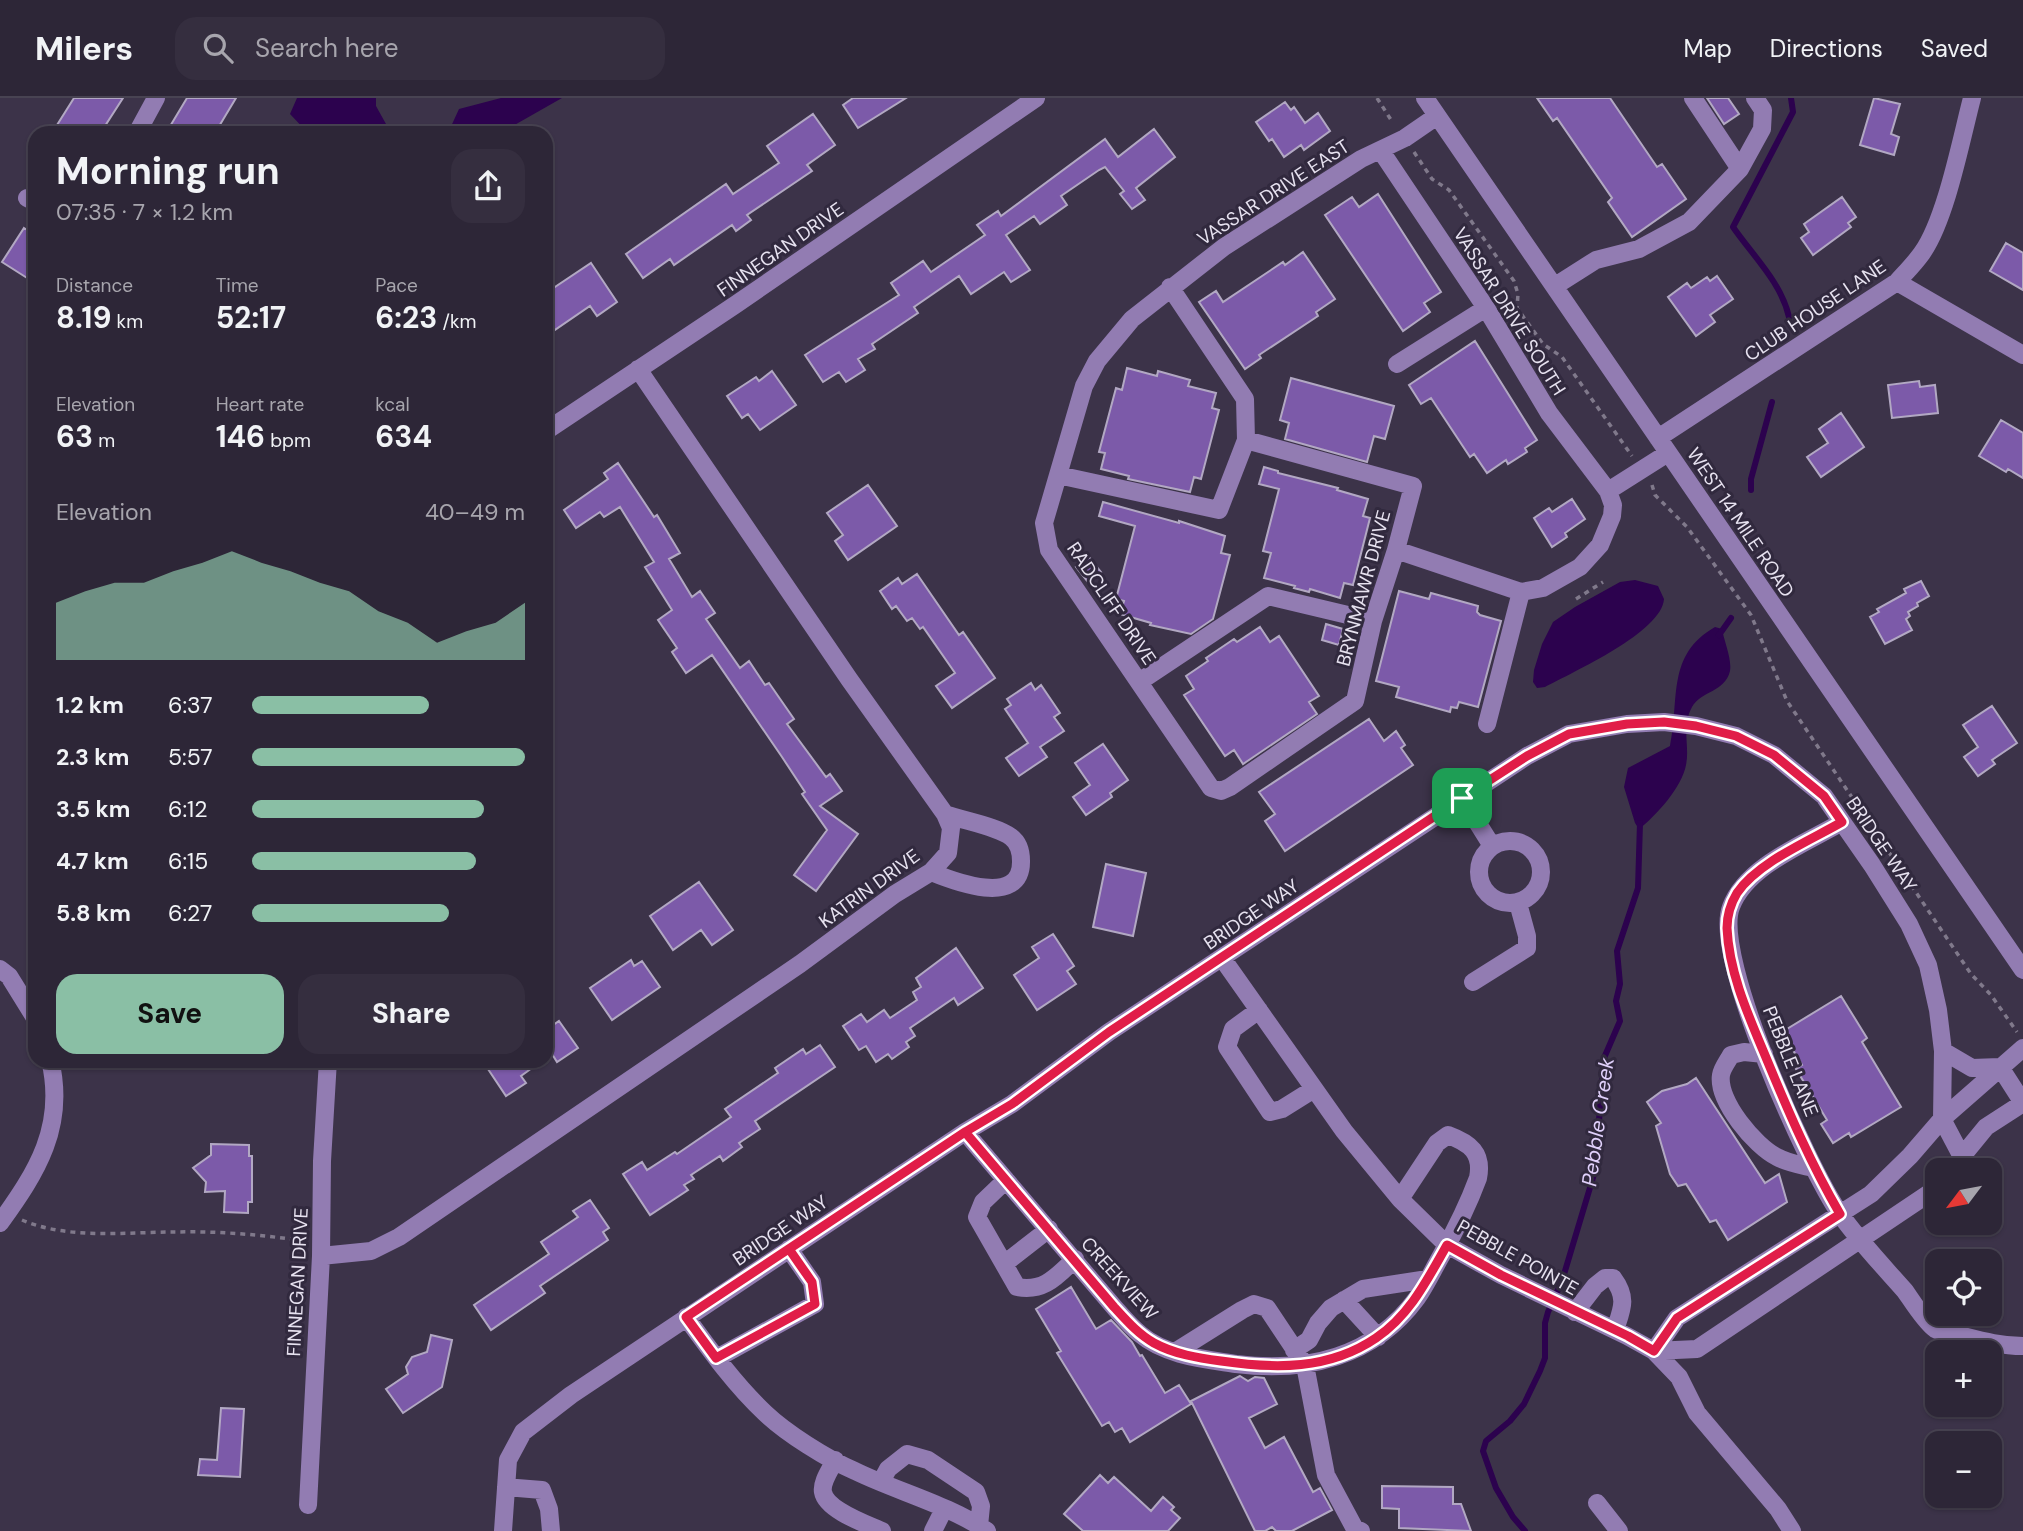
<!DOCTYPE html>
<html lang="en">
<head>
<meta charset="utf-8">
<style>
	body { margin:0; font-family:"DM Sans",sans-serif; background:#352e3f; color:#f1f3f6; height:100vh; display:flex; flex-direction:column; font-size:26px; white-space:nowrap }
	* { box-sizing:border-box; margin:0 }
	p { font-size:23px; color:#a7a5ad }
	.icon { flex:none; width:38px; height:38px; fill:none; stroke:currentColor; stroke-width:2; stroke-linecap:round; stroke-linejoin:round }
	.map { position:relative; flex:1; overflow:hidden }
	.side { position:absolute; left:28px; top:28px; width:525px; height:942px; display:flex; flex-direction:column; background:#2d2637; border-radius:21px; box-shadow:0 2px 5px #0004,0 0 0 2px #484352 }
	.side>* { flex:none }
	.needle { width:46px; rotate:238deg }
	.controls { position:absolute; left:1925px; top:1060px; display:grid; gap:14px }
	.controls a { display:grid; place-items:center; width:77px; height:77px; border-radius:14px; background:#2d2637; box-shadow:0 2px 5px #0004,0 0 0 2px #484352; font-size:35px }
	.pin { position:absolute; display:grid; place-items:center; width:60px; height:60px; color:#fff; margin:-30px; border-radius:14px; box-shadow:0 4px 10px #0006 }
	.round { display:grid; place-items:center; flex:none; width:74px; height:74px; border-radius:21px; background:#352e3f }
	.summary { display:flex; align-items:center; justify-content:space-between; height:119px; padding:0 28px }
	h1 { font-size:38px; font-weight:700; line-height:52px }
	.metrics { display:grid; grid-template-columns:repeat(3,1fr); gap:10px; height:119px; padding:7px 28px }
	.metrics div { display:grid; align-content:center }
	.metrics b { font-size:30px; font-weight:700 }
	.metrics small { font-size:19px; font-weight:400 }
	.metrics p { font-size:19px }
	.chart { height:196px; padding:14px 28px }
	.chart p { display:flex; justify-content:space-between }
	.chart svg { width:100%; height:126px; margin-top:7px; fill:#8abfa5; opacity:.7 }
	.action { display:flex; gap:14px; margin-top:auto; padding:14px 28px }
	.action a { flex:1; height:80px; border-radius:21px; background:#8abfa5; color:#111; font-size:28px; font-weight:700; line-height:80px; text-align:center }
	.action a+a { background:#352e3f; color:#f1f3f6 }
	ul { padding:0 28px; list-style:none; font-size:23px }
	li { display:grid; grid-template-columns:112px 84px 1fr; align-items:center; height:52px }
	li i { height:18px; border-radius:9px; background:#8abfa5 }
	header { display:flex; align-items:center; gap:42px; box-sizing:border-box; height:98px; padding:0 35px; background:#2d2637; border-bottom:2px solid #484352 }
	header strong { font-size:33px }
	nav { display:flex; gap:38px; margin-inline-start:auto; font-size:24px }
	.search { width:490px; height:63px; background:#352e3f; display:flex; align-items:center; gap:18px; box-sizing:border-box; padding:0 24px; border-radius:21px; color:#a7a5ad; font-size:26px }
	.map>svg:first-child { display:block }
	.water { fill:#2c024e }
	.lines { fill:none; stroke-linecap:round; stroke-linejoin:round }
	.stream { stroke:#2c024e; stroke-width:6 }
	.building { fill:#7c5aa9; stroke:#b2a8c3; stroke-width:2 }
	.path { stroke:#80798b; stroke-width:3.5; stroke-dasharray:5 5; stroke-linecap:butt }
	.minor { stroke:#927cb2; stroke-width:18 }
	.route-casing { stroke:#fff; stroke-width:14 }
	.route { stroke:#e11d48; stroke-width:9 }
	.labels { text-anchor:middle; stroke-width:6; stroke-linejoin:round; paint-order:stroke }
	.street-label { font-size:19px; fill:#e7e2f0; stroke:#31293e }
	.water-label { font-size:21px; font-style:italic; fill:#e0d0fb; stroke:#31293e }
</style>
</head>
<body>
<header>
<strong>Milers</strong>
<div class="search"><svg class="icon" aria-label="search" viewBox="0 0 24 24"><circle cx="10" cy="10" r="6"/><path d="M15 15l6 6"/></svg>Search here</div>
<nav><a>Map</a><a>Directions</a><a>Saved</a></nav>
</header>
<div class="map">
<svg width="2023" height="1433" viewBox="0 0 2023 1433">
	<rect width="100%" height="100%" fill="#3c3349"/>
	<path class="water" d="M297 0H376V8L391 35H308L290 16Z
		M501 0H562L511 29H476L464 35H448L459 11Z
		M1635 482 1658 488 1664 501C1662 534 1573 574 1545 589L1537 590 1533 584 1534 572 1542 546 1553 524 1575 509 1620 484Z
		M1715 529 1722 531C1724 543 1732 561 1730 573 1725 594 1701 593 1692 609 1681 629 1690 648 1686 667 1682 689 1656 718 1639 731L1635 725 1624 689 1628 670 1670 648C1680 601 1666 557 1715 529Z"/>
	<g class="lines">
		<path class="stream" d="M1789 219C1781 184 1753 158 1733 129L1793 14 1791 0
			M1751 392V381L1772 304
			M1719 537 1731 520
			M1525 1433 1513 1419 1496 1390 1483 1353 1486 1343 1510 1323 1524 1306 1540 1273 1545 1260V1225L1548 1214 1562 1183 1595 1073 1604 960 1620 923 1616 903 1620 886 1617 853 1638 790 1640 725"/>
	</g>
	<path class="building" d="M74 0H123L103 31 100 29 96 35H52Z
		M187 0H236L215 35H166Z
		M853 0H906L858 30 843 7Z
		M1537 0H1610L1657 69 1662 66 1686 101 1632 139 1608 104 1612 100 1557 20 1553 23Z
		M1707 0H1728L1739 16 1724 26Z
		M1874 0 1900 6 1891 36 1899 39 1894 57 1860 47Z
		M1285 4 1291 12 1294 9 1305 25 1318 15 1330 33 1304 52 1301 47 1284 59 1272 41 1269 43 1256 24Z
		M813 16 835 47 807 67 812 73 747 117 751 122 736 133 732 127 674 167 670 161 643 180 626 156 726 86 733 96 779 65 767 48Z
		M1154 31 1175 59 1136 90 1145 102 1132 111 1120 96 1124 93 1105 69 1099 72 1061 98 1067 107 1040 126 1034 118 1006 137 1030 172 1011 184 1004 174 971 196 959 178 914 209 918 215 872 246 875 251 858 261 865 272 846 284 839 274 823 284 805 257 899 197 891 185 923 163 931 174 985 137 977 127 998 113 1001 118 1105 41 1118 59Z
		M1378 96 1441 194 1424 205 1430 214 1403 233 1325 117 1352 99 1359 109Z
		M1842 99 1856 119 1848 125 1851 129 1813 157 1801 140 1809 134 1804 126Z
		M24 130 35 137V185L2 164Z
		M2006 145 2023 155V192L1990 173Z
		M1303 154 1335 201 1316 214 1318 218 1259 257 1261 260 1245 271 1199 204 1216 193 1223 204 1283 164 1285 167Z
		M591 165 617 204 597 218 590 208 546 238V195Z
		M1717 178 1733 201 1710 217 1715 224 1696 238 1668 199 1687 185 1691 190 1707 179 1710 183Z
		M1475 243 1537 342 1525 350 1527 354 1508 366 1506 362 1487 375 1474 356 1470 359 1431 300 1421 306 1409 287Z
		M1127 270 1157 278 1158 273 1190 282 1188 288 1216 295 1212 310 1219 312 1201 381 1194 379 1190 394 1128 381 1129 378 1101 371 1105 355 1099 354 1116 290 1122 292Z
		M772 273 796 307 760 332 748 316 742 320 727 298 756 279 759 283Z
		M1291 280 1394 308 1385 341 1374 338 1367 364 1285 341 1289 325 1280 322Z
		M1919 283 1920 289 1935 287 1938 315 1892 320 1888 287Z
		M1841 315 1864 349 1821 379 1807 359 1828 345 1819 331Z
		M2001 322 2023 335V380L2008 371 2006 374 1979 358Z
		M618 365 654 419 657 417 680 455 669 461 692 499 700 493 715 515 706 521 740 570 749 563 765 587 769 585 794 621 787 626 826 679 830 676 842 693 820 708 858 736 816 793 794 777 827 732 802 696 805 694 782 659 712 557 686 575 672 554 677 550 658 522 672 512 645 469 654 464 620 409 604 419 600 414 576 430 564 412 608 381 604 375Z
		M1264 369 1278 373V375L1338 390 1337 392 1368 401 1363 418 1370 420 1353 487 1344 485 1340 500 1310 491 1309 494 1294 490 1295 488 1264 480 1271 455 1263 453 1279 391 1259 386Z
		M868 387 897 428 848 462 835 443 843 437 827 415Z
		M1572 401 1585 421 1565 435 1567 439 1552 449 1534 420 1549 410 1552 414Z
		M1103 404 1179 425V423L1225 438 1221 455 1230 457 1213 521 1191 536 1150 527 1151 525 1120 516 1124 503 1116 501 1135 428 1099 418Z
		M1089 459 1101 474 1088 484 1076 469Z
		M917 476 959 537 963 534 995 580 952 610 936 588 955 575 923 529 920 531 912 520 907 523 896 508 892 511 880 493 898 480 902 486Z
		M1921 483 1929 498 1917 505 1918 508 1908 514 1910 518 1906 521 1912 532 1885 546 1870 519 1879 514 1877 511 1906 495 1904 491Z
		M1399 493 1429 501 1431 495 1478 508 1477 514 1480 517 1501 523 1478 609 1459 604 1457 610 1451 609 1450 614 1396 599 1399 589 1376 583Z
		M1326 526 1343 531 1339 547 1322 542Z
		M1260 529 1270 544 1279 538 1319 598 1309 604 1317 616 1243 666 1234 652 1225 658 1184 597 1194 591 1186 578 1208 563 1206 560 1234 541 1237 544Z
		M1031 585 1035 592 1041 587 1060 615 1054 619 1064 633 1040 649 1047 659 1019 678 1006 660 1028 645 1005 611 1011 607 1007 601Z
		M1992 608 2017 645 1992 662 1995 666 1978 678 1964 659 1978 649 1963 627Z
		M1369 621 1384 643 1396 633 1405 647 1401 650 1413 667 1285 753 1265 723 1275 716 1259 694Z
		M1103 646 1128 682 1110 695 1112 699 1086 717 1073 699 1090 687 1075 665Z
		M1106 766 1146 775 1133 838 1093 829Z
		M699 784 733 832 712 847 701 832 673 852 650 818Z
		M1053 836 1074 868 1067 873 1076 886 1037 912 1014 877 1039 860 1032 849Z
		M956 850 983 890 958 907 954 900 910 930 915 938 906 944 909 949 892 961 888 956 876 964 866 948 859 952 843 928 861 916 867 924 884 912 890 920 917 902 913 894 921 889 916 880Z
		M631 862 634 868 642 863 660 889 612 922 590 890Z
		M1841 898 1867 940 1862 944 1901 1009 1851 1039 1849 1035 1833 1045 1821 1026 1827 1022 1796 971 1802 967 1782 934Z
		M559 923 578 950 557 964 552 956 546 960V932Z
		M820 947 835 969 755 1023 760 1031 739 1045 742 1049 723 1063 720 1058 691 1077 694 1081 684 1087 688 1092 650 1117 623 1076 642 1064 647 1072 675 1054 677 1056 731 1019 725 1011 778 975 775 970 803 951 806 956Z
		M482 962H543L521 978 526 985 506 998Z
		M1696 980 1765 1085 1779 1076 1787 1104 1728 1142 1716 1122 1710 1124 1686 1086 1678 1088 1670 1076 1656 1028 1661 1025 1647 1004 1662 993 1687 986Z
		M211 1046 249 1047V1058H252V1104H248V1115L224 1114 225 1093 205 1094 206 1084 193 1070 211 1057Z
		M590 1102 609 1130 603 1134 608 1142 540 1188 545 1195 491 1232 474 1207 549 1156 541 1144 578 1119 573 1113Z
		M1071 1189 1096 1231 1111 1222 1132 1244 1140 1258 1142 1257 1165 1295 1179 1287 1191 1306 1130 1344 1122 1330 1115 1334 1109 1324 1102 1328 1057 1255 1061 1253 1036 1211Z
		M431 1237 452 1242 442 1289 403 1315 386 1291 408 1276 406 1269 412 1259 427 1254Z
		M1240 1278 1248 1283 1255 1279 1264 1280 1277 1306 1249 1320 1265 1350 1284 1339 1313 1394 1320 1390 1332 1412 1292 1433H1276L1272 1429 1265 1433H1255L1191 1303Z
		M221 1310 244 1311 240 1379 198 1377 200 1361 217 1362Z
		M1100 1377 1108 1385 1114 1379 1151 1413 1163 1399 1174 1409 1171 1412 1180 1420 1168 1433H1083L1064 1416Z
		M1382 1388 1453 1389V1406H1461L1471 1433 1399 1430V1411L1382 1410Z"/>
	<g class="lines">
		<path class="path" d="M1377 0 1393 25
			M1414 54 1432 81 1449 92 1514 183 1518 196 1517 210 1543 246 1562 259 1632 358
			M1652 387 1655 397 1687 429 1751 517 1787 603 1971 876 1991 897 2017 934
			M1576 501 1603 484
			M22 1122C68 1142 127 1134 177 1134 220 1133 262 1137 306 1143"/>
		<path class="minor" d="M1425 0 2023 872
			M1693 0 1740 71
			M137 35 156 0
			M1381 53 1486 210 1549 315 1608 393
			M27 100 35 104
			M1897 184 2023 257
			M1555 188 1596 162 1639 151 1689 124 1740 71 1762 31 1763 12 1755 0
			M1397 266 1486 210
			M546 333 735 207 1036 0
			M1658 340 1897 184C1906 174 1915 165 1922 155 1946 121 1961 42 1972 0
			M1246 342 1413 388 1396 452 1373 523 1355 603 1230 689 1221 693 1211 690 1049 452 1044 425 1084 288 1097 263 1132 221 1224 149 1361 61 1405 40 1437 18
			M1058 377 1219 412 1246 342 1245 301 1170 189
			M1396 452 1521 494 1543 490 1580 469 1600 447 1612 418 1613 407 1608 393 1668 355
			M1139 584 1268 498 1373 523
			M1487 626 1521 494
			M1462 700 1492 748
			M1842 724C1806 745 1746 768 1731 809 1712 858 1808 1070 1840 1116 1859 1143 1883 1168 1905 1193 1912 1203 1925 1224 1935 1231 1940 1234 1950 1235 1955 1236 1979 1242 1999 1248 2023 1248
			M1479 774a31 31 0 1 1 62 0a31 31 0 1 1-62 0Z
			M931 774C953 783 1022 810 1021 763 1021 755 1019 745 1011 739 996 728 964 723 945 716
			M1222 860 1344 1033 1400 1101 1447 1147 1501 1177 1627 1238 1654 1253 1679 1279 1697 1315 1778 1411 1792 1433
			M0 871 9 878 35 920
			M1473 884 1527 850V838L1518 805
			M1259 912 1233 931 1227 949 1270 1014 1282 1011 1314 991
			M1943 953 1972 970 2000 969
			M1764 956 1744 954 1731 957C1728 963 1722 970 1721 977 1717 1003 1755 1048 1777 1059 1787 1065 1802 1067 1813 1070
			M2000 969 2023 1005
			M965 1034 1114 1209C1122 1218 1130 1228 1140 1236 1166 1258 1204 1261 1236 1266 1306 1275 1374 1259 1417 1200 1426 1187 1433 1172 1441 1158 1455 1133 1468 1107 1478 1080 1483 1055 1470 1045 1448 1037L1437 1045 1400 1101
			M1950 1073 1986 1029 2023 1005
			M1006 1082 983 1104 977 1119 1017 1189C1044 1194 1056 1179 1075 1161
			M1937 1090 1697 1251 1654 1253 1677 1220 1871 1096 1910 1058 1942 1021 2023 950
			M0 1125C37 1074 66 1028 50 962
			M321 1158 371 1153 399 1139 800 866 895 796 931 774 948 755 951 730 945 716 849 581 638 271
			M1004 1166 1049 1131
			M1344 1202 1378 1239
			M1575 1214 1595 1188 1605 1180H1613C1628 1200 1622 1211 1615 1232
			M686 1219C710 1252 735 1287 765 1315 786 1335 827 1361 855 1373 898 1394 947 1406 987 1433
			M1294 1252 1309 1242 1318 1225 1331 1210 1363 1191 1428 1181
			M1175 1254 1242 1212 1254 1206 1267 1210 1305 1267 1326 1377 1355 1431 1361 1433
			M717 1260 815 1206 812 1184 789 1151
			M835 1362C831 1371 821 1384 823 1394 826 1412 866 1426 882 1433
			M881 1384 888 1371 907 1356 928 1362 976 1394 981 1408 979 1428
			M506 1389 542 1392 549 1411 551 1433
			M1597 1405 1619 1433
			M308 1407 321 1158 322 1063 328 962
			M503 1433 508 1362 523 1334 571 1297 965 1034 1012 1006 1109 934 1527 658 1569 636 1627 626 1664 624 1696 628 1736 638 1774 657 1824 698 1872 767 1909 826 1928 867 1938 912 1943 953 1942 1021 1961 1057
			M933 1433 944 1411"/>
	</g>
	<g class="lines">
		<defs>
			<path id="route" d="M1462 700 1109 934 1012 1006 965 1034 686 1219 716 1260 815 1206 812 1184 789 1151 965 1034 1114 1209C1126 1222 1138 1236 1154 1245 1174 1256 1198 1260 1221 1263 1275 1271 1329 1272 1376 1240 1410 1217 1427 1182 1447 1147L1501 1177 1628 1238 1654 1253 1677 1220 1840 1116C1811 1066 1789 1015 1767 962 1750 921 1729 876 1727 830 1727 818 1731 805 1737 795 1758 764 1811 742 1842 724L1824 698 1774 657 1736 638 1696 628 1664 624 1627 626 1569 636 1527 658 1462 700"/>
		</defs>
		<use href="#route" class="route-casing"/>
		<use href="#route" class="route"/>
	</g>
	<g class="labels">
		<g class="street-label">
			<text transform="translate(1273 94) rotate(-33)" y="7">VASSAR DRIVE EAST</text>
			<text transform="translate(780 151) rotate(-35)" y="7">FINNEGAN DRIVE</text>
			<text transform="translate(1815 212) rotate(-34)" y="7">CLUB HOUSE LANE</text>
			<text transform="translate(1510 213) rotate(58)" y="7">VASSAR DRIVE SOUTH</text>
			<text transform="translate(1741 424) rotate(56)" y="7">WEST 14 MILE ROAD</text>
			<text transform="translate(1363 490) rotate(-75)" y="7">BRYNMAWR DRIVE</text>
			<text transform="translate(1112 505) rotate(56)" y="7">RADCLIFF DRIVE</text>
			<text transform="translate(1882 746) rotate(56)" y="7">BRIDGE WAY</text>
			<text transform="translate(869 790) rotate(-36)" y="7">KATRIN DRIVE</text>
			<text transform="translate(1251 816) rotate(-34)" y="7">BRIDGE WAY</text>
			<text transform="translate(1791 963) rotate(68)" y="7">PEBBLE LANE</text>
			<text transform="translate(780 1132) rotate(-34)" y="7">BRIDGE WAY</text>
			<text transform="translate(1518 1159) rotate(29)" y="7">PEBBLE POINTE</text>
			<text transform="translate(1120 1180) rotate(48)" y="7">CREEKVIEW</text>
			<text transform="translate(297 1184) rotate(-87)" y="7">FINNEGAN DRIVE</text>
		</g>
		<g class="water-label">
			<text transform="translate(1598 1024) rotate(-82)" y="7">Pebble Creek</text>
		</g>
	</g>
</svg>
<div class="controls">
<a><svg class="needle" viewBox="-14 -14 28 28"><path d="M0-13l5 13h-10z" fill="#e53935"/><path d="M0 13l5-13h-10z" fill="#a7a5ad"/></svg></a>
<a><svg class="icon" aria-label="locate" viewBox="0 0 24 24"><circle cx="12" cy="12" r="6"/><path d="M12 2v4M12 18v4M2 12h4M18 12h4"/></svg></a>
<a>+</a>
<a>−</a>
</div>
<div class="pin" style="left:1462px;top:700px;background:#1e9e55"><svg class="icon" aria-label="arrive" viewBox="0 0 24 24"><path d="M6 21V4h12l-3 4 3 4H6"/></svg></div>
<section class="side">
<div class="summary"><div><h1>Morning run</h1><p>07:35 · 7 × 1.2 km</p></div><a class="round"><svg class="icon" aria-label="share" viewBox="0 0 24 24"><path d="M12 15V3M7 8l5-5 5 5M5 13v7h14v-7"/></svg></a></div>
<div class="metrics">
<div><p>Distance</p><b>8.19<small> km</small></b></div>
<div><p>Time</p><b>52:17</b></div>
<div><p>Pace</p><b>6:23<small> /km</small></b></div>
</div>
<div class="metrics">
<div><p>Elevation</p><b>63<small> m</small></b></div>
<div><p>Heart rate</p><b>146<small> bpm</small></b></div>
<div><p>kcal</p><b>634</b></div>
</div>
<div class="chart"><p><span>Elevation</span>40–49 m</p>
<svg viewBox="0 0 160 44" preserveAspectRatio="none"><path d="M0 44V24L10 20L20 17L30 17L40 13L50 10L60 6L70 10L80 13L90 17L100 20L110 27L120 31L130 38L140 34L150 31L160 24V44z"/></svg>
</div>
<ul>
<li><b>1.2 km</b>6:37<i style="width:65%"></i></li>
<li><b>2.3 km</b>5:57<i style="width:100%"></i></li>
<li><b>3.5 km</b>6:12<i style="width:85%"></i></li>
<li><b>4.7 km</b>6:15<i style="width:82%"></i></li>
<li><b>5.8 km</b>6:27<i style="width:72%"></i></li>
</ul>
<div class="action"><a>Save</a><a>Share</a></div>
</section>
</div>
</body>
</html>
